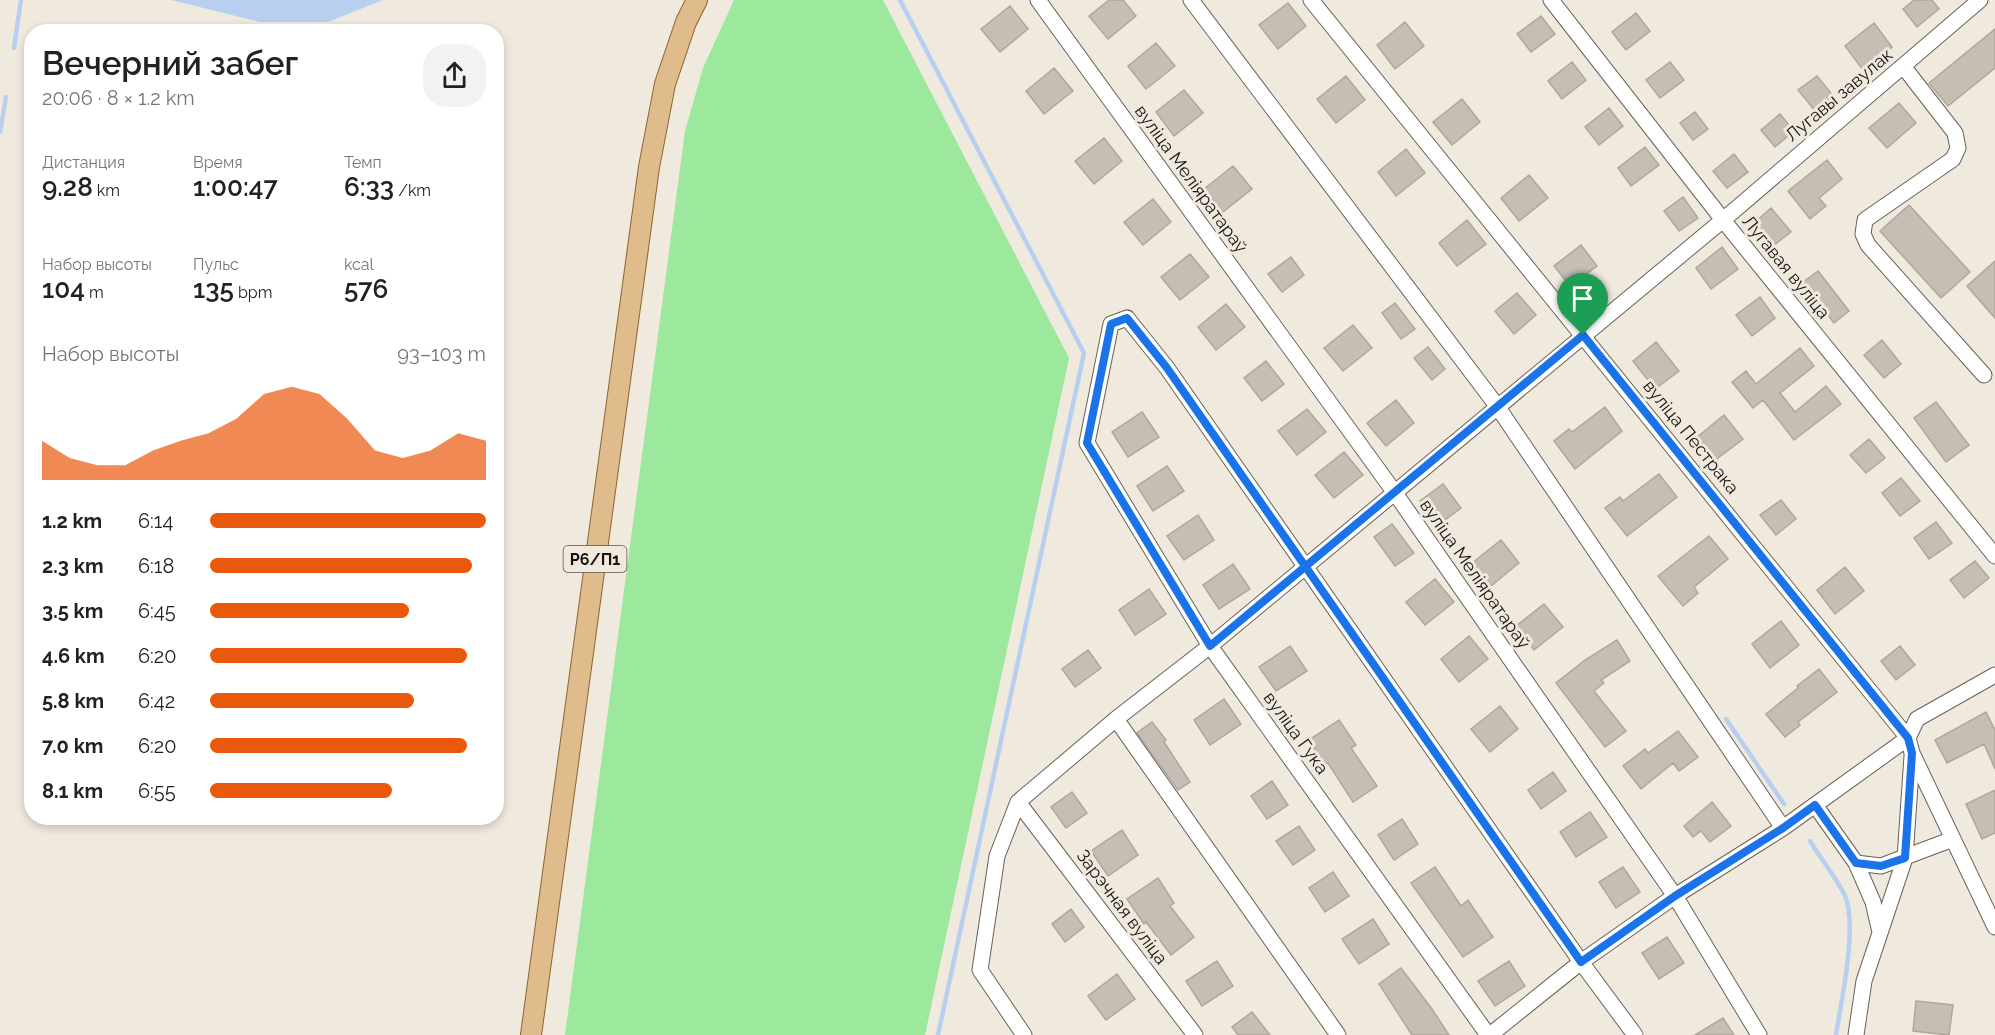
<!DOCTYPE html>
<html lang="ru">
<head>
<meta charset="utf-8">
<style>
	body { margin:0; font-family:Raleway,sans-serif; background:#f2f2f2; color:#222; height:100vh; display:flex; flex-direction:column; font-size:22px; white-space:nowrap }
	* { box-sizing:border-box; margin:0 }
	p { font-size:20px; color:#767676 }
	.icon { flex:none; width:33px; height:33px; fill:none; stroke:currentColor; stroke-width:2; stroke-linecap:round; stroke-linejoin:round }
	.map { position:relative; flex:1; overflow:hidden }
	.details { position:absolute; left:24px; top:24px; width:480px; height:801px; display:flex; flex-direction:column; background:#fff; border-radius:24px; box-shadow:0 3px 9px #0003 }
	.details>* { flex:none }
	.pin { position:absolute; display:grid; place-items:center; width:51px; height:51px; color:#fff; margin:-62px -26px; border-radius:50% 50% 50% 0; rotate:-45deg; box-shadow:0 0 6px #0007 }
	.pin .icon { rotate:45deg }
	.round { display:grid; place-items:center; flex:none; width:63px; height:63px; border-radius:24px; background:#f2f2f2 }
	.summary { display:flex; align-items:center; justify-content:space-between; height:102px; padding:0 18px }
	h1 { font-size:33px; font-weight:600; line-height:45px }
	.metrics { display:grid; grid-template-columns:repeat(3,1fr); gap:9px; height:102px; padding:6px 18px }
	.metrics div { display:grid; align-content:center }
	.metrics b { font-size:26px; font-weight:600 }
	.metrics small { font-size:16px; font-weight:400 }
	.metrics p { font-size:16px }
	.chart { height:168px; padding:12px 18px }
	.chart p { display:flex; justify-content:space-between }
	.chart svg { width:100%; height:108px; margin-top:6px; fill:#ea580c; opacity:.7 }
	ul { padding:0 18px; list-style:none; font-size:20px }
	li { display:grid; grid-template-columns:96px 72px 1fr; align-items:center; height:45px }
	li i { height:15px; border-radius:8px; background:#ea580c }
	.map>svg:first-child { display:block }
	.green { fill:#9ce89d }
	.water { fill:#b9cff0 }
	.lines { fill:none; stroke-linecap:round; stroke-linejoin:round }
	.stream { stroke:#b9cff0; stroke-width:4.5 }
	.building { fill:#c6bdb4; stroke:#afa69d; stroke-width:1.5 }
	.minor-casing { stroke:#686258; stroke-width:17 }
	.major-casing { stroke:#8c642f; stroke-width:22 }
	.minor { stroke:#fff; stroke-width:15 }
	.major { stroke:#e0bc8c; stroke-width:20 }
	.route-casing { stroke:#fff; stroke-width:12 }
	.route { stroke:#1a73e8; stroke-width:8 }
	.labels { text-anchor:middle; stroke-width:6; stroke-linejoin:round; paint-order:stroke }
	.shield { fill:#f0e9de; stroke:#57534e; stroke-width:1.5 }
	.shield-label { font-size:16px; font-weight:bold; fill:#161310 }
	.street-label { font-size:18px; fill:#161310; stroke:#f0e9de }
</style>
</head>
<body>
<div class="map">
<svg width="1995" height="1035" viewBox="0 0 1995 1035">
	<rect width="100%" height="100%" fill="#f0e9de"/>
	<path class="green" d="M734 0H883L1069 358 925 1035H565L685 131 703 68Z"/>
	<path class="water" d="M171 0H383L328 22H260Z"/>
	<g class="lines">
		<path class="stream" d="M900 0 1084 353 938 1035
			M14 48 21 0
			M0 132 6 97
			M1726 719 1784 804
			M1810 841C1821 859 1836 877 1845 896 1858 926 1841 1002 1836 1035"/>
	</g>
	<path class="building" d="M1109 0H1123L1136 16 1108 39 1089 16Z
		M1914 0H1932L1939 9 1917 27 1903 9Z
		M1288 3 1306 26 1278 49 1259 25Z
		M1010 6 1028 29 1000 52 981 29Z
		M1636 13 1650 31 1626 50 1612 32Z
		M1541 16 1555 34 1531 52 1517 34Z
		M1405 22 1424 46 1395 69 1377 45Z
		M1874 23 1892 47 1863 70 1845 46Z
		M1995 29V68L1948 106 1929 83Z
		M1156 43 1175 66 1146 89 1128 66Z
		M1572 62 1586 80 1562 99 1548 81Z
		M1670 62 1684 80 1660 98 1646 80Z
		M1054 68 1073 91 1044 114 1026 91Z
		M1346 76 1365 100 1336 123 1317 99Z
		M1817 76 1834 97 1816 112 1798 90Z
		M1184 90 1203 113 1174 136 1156 112Z
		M1462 99 1480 122 1452 145 1433 122Z
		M1899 103 1916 123 1887 148 1869 128Z
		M1609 108 1623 126 1599 145 1585 127Z
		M1695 112 1708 129 1693 140 1680 123Z
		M1780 114 1794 131 1775 147 1761 130Z
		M1104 138 1122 161 1094 184 1075 161Z
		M1645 147 1659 165 1631 186 1618 168Z
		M1406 149 1425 173 1396 196 1378 172Z
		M1734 154 1748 172 1727 188 1713 171Z
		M1827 160 1842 179 1819 198 1826 206 1810 219 1788 191Z
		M1233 166 1252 189 1223 212 1204 189Z
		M1529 175 1548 198 1519 221 1501 198Z
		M1683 197 1698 218 1679 231 1664 211Z
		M1153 199 1171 222 1143 245 1124 222Z
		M1909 205 1970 272 1941 298 1880 231Z
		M1771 208 1791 232 1773 246 1754 223Z
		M1467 220 1486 244 1457 266 1439 243Z
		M1581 245 1597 266 1570 286 1554 266Z
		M1722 247 1738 269 1711 289 1696 268Z
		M1190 254 1209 277 1180 300 1161 277Z
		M1291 257 1304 275 1282 292 1268 274Z
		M1995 261V318L1967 286Z
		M1818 271 1849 311 1834 323 1802 283Z
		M1517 293 1536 315 1514 334 1495 311Z
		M1760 297 1775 318 1752 336 1736 315Z
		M1395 303 1415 329 1401 339 1382 313Z
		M1226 304 1245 327 1216 350 1198 327Z
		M1353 325 1372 348 1343 371 1324 348Z
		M1882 340 1901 364 1884 378 1864 355Z
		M1656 342 1679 371 1655 389 1633 361Z
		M1428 347 1445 369 1432 380 1414 358Z
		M1800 348 1814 366 1780 393 1795 412 1826 386 1841 404 1794 440 1763 400 1753 408 1732 382 1746 371 1756 384Z
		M1266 361 1284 384 1262 401 1244 378Z
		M1396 400 1414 423 1386 446 1367 423Z
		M1936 402 1969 445 1946 462 1914 418Z
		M1605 407 1622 431 1575 469 1554 441 1569 429 1572 432Z
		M1307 409 1326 432 1297 455 1278 431Z
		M1142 412 1159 437 1128 457 1112 432Z
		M1724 415 1743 439 1714 461 1696 438Z
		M1869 439 1885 458 1866 473 1850 455Z
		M1344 452 1363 475 1334 498 1315 475Z
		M1167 466 1184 491 1153 511 1137 486Z
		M1659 474 1677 497 1627 536 1605 508 1620 497 1623 501Z
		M1901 478 1920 501 1900 516 1882 493Z
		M1443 484 1461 508 1438 525 1420 501Z
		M1781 500 1796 519 1776 535 1760 515Z
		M1198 515 1214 540 1184 560 1167 536Z
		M1936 522 1952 543 1929 559 1914 538Z
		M1392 524 1414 553 1395 566 1374 537Z
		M1709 536 1728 559 1694 587 1698 593 1683 606 1658 576Z
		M1501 540 1519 563 1491 586 1472 563Z
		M1975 561 1989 578 1964 598 1950 580Z
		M1233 564 1250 589 1219 609 1203 585Z
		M1845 567 1864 591 1835 614 1817 590Z
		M1435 579 1454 602 1425 625 1406 602Z
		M1149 589 1166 614 1135 635 1119 610Z
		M1544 604 1563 627 1534 650 1516 626Z
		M1781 621 1799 645 1770 668 1752 644Z
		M1469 636 1488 659 1459 682 1441 659Z
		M1617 640 1630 661 1601 680 1604 683 1594 691 1626 731 1605 747 1556 683 1585 660Z
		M1290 646 1307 671 1276 691 1259 667Z
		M1900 646 1915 665 1896 680 1881 661Z
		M1088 650 1101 668 1075 687 1062 669Z
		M1819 669 1837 692 1798 722 1800 725 1785 737 1766 714 1798 688 1797 686Z
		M1224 699 1241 724 1210 745 1194 720Z
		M1500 706 1518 729 1490 752 1471 729Z
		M1986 712 1995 730V769L1984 744 1947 763 1935 740Z
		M1339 720 1356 745 1351 748 1377 786 1353 802 1328 763 1325 765 1309 740Z
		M1152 722 1166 740 1164 742 1190 782 1178 790 1137 733Z
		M1678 731 1698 757 1679 771 1673 763 1641 789 1623 766 1645 749 1648 753Z
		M1553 772 1566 791 1541 809 1528 790Z
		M1272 781 1288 805 1267 819 1251 796Z
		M1995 790V833L1982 839 1966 804Z
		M1072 792 1087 813 1066 828 1051 807Z
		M1712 802 1731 826 1710 842 1701 831 1693 837 1684 826Z
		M1590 812 1607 837 1576 857 1560 832Z
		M1402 819 1418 844 1394 860 1378 835Z
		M1299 826 1315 850 1293 865 1276 841Z
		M1122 830 1138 855 1108 876 1091 851Z
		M1435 867 1461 906 1468 900 1493 937 1463 957 1411 883Z
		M1623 867 1640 892 1616 908 1599 882Z
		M1333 872 1349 896 1325 912 1309 888Z
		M1158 878 1174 903 1170 906 1194 937 1171 955 1146 922 1144 924 1127 899Z
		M1071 909 1084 927 1065 942 1052 924Z
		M1373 919 1389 944 1359 964 1342 939Z
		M1667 937 1684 963 1659 979 1642 953Z
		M1217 961 1233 986 1202 1006 1186 981Z
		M1509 961 1525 986 1495 1006 1478 981Z
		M1401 968 1432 1009 1449 1035H1412L1379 984Z
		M1117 974 1135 999 1106 1020 1088 996Z
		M1916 1001 1953 1005 1949 1035 1913 1031Z
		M1252 1012 1270 1035H1238L1232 1027Z
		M1723 1018 1734 1035H1695Z"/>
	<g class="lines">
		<defs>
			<path id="minor" d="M1038 0 1395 493 1675 896 1759 1035
				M1191 0 1497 406 1783 828
				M1311 0 1908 738 1912 753 1995 927
				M1551 0 1723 220 1995 556
				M1903 66 1955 133 1958 148 1953 159 1865 220 1863 234 1868 245 1984 375
				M1116 719 1338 1035
				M1018 802 1195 1035
				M1815 805 1856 863 1873 902 1880 932
				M1856 863 1881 866 1953 839
				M1024 1035 980 970 997 856 1018 802 1116 719 1210 646 1723 220 1980 0
				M1488 1035 1210 646 1087 443 1111 324 1127 318 1167 368 1581 962 1635 1035
				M1490 1035 1581 962 1675 896 1783 828 1908 738 1917 719 1995 675
				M1856 1035 1864 981 1905 858 1912 756"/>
			<path id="major" d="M531 1035 649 167 665 84 686 22 697 0"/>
		</defs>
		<use href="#minor" class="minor-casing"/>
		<use href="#major" class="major-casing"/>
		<use href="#minor" class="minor"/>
		<use href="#major" class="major"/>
	</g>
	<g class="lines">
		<defs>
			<path id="route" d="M1583 335C1458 438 1334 542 1210 646L1087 443 1111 324 1127 318 1167 368 1581 962 1675 896 1783 828 1815 805 1856 863 1881 866 1905 858 1912 753 1908 738 1583 335"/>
		</defs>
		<use href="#route" class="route-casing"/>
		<use href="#route" class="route"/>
	</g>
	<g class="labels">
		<rect class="shield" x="563.5" y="546" width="63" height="26" rx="4.5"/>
		<g class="shield-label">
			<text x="595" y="565">Р6/П1</text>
		</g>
		<g class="street-label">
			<text transform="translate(1839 95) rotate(-40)" y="6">Лугавы завулак</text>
			<text transform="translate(1191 179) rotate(54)" y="6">вуліца Меліяратараў</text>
			<text transform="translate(1786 267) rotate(51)" y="6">Лугавая вуліца</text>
			<text transform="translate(1691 437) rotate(51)" y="6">вуліца Пестрака</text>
			<text transform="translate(1475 574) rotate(55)" y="6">вуліца Меліяратараў</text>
			<text transform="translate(1296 733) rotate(54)" y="6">вуліца Гука</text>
			<text transform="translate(1122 907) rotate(53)" y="6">Зарэчная вуліца</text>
		</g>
	</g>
</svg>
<div class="pin" style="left:1583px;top:335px;background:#1e9e55"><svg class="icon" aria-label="arrive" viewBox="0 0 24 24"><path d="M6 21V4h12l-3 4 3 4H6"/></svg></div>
<section class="details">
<div class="summary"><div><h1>Вечерний забег</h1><p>20:06 · 8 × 1.2 km</p></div><a class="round"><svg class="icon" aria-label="share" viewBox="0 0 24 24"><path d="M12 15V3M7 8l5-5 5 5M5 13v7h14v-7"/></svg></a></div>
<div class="metrics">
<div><p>Дистанция</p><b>9.28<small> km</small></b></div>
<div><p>Время</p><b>1:00:47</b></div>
<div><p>Темп</p><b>6:33<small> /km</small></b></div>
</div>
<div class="metrics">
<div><p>Набор высоты</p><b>104<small> m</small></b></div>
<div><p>Пульс</p><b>135<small> bpm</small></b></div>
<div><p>kcal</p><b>576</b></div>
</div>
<div class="chart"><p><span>Набор высоты</span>93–103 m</p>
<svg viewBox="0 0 160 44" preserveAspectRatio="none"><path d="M0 44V28L10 35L20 38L30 38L40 32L50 28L60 25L70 19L80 9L90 6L100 9L110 19L120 32L130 35L140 32L150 25L160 28V44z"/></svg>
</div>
<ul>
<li><b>1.2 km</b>6:14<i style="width:100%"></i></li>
<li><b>2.3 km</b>6:18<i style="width:95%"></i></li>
<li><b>3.5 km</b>6:45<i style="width:72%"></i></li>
<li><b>4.6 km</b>6:20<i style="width:93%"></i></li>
<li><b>5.8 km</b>6:42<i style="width:74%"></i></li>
<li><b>7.0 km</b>6:20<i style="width:93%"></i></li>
<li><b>8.1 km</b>6:55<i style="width:66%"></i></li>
</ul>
</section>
</div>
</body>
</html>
